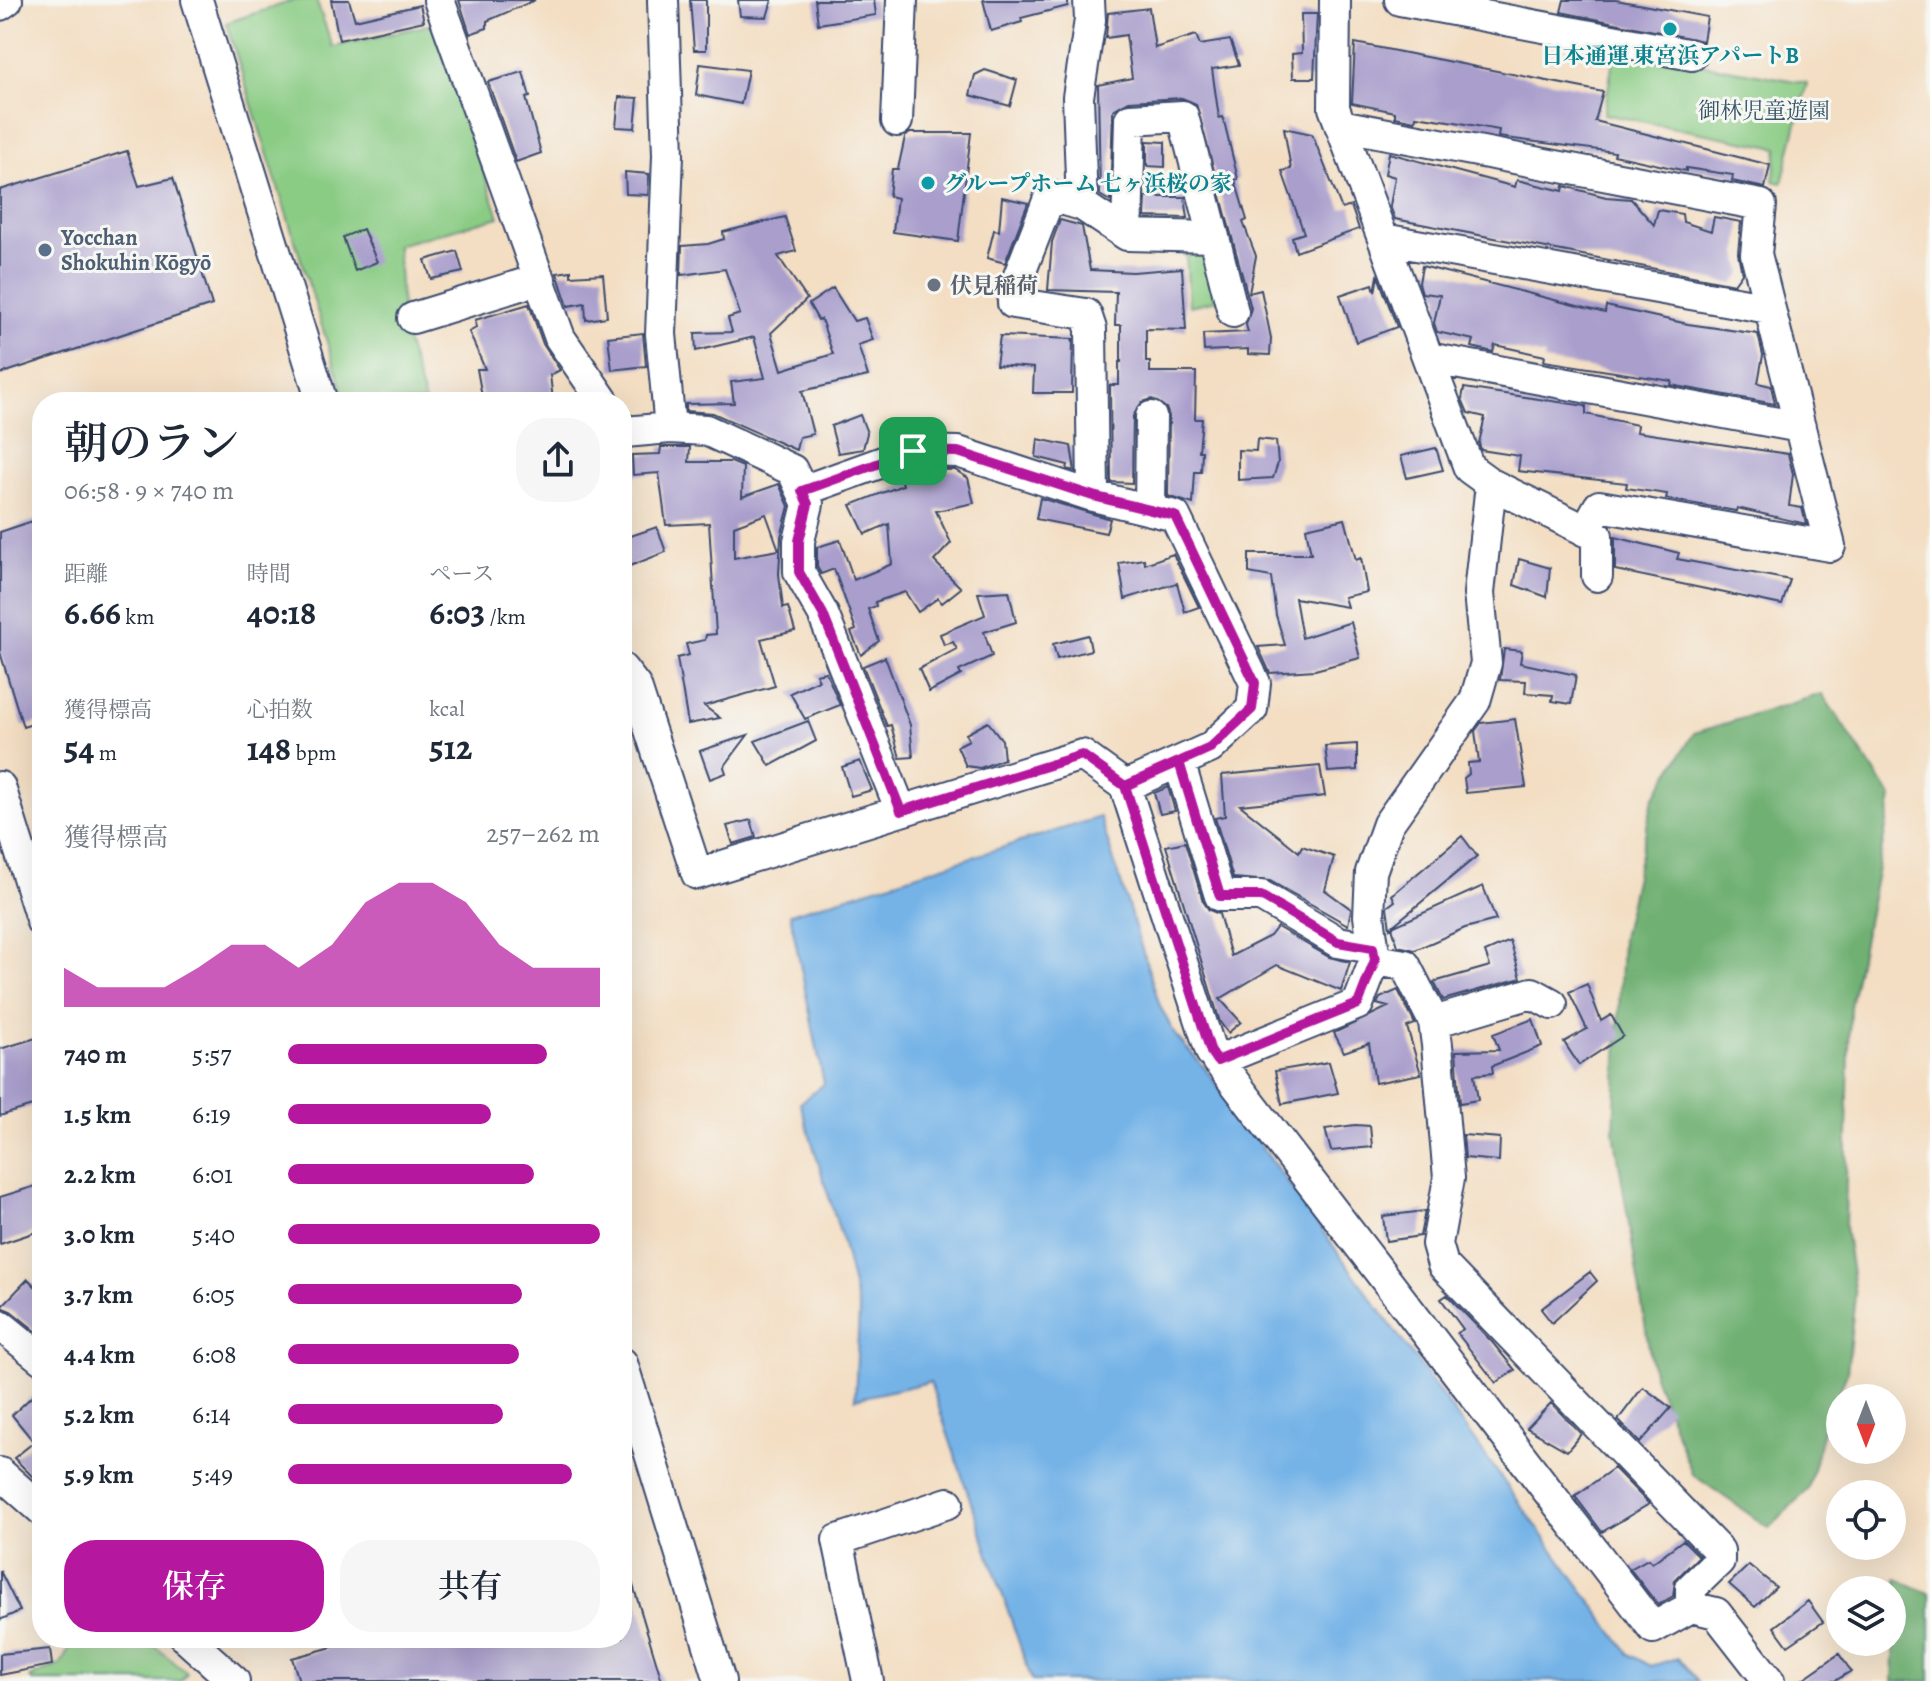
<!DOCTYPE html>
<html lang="ja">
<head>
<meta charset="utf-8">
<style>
	body { margin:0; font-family:Alegreya,"Noto Serif JP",serif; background:#f6f6f7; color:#1f2937; height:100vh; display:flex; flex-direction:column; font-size:30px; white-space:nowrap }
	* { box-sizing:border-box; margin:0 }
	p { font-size:26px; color:#747a83 }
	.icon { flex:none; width:44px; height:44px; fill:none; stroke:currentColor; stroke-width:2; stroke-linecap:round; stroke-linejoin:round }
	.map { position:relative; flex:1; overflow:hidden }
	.details { position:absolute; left:32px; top:392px; width:600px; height:1256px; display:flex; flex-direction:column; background:#fff; border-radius:32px; box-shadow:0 8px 32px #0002 }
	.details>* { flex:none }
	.needle { width:52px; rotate:180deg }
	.tools { position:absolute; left:1826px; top:1384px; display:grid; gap:16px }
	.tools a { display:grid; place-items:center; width:80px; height:80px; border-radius:50%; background:#fff; box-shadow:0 8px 32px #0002; font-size:40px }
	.pin { position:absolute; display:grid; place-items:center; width:68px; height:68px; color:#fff; margin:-34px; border-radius:16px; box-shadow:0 4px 12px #0006 }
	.round { display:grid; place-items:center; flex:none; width:84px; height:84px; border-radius:32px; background:#f6f6f7 }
	.headline { display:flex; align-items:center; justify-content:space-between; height:136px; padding:0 32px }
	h1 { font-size:44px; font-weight:600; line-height:60px }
	.figures { display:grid; grid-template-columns:repeat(3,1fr); gap:12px; height:136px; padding:8px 32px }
	.figures div { display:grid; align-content:center }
	.figures b { font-size:34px; font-weight:600 }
	.figures small { font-size:22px; font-weight:400 }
	.figures p { font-size:22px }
	.chart { height:224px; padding:16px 32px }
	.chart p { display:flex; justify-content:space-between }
	.chart svg { width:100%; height:144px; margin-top:8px; fill:#b5179e; opacity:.7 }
	.cta { display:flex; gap:16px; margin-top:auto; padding:16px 32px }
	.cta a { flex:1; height:92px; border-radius:32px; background:#b5179e; color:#fff; font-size:32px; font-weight:600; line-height:92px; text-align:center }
	.cta a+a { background:#f6f6f7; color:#1f2937 }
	ul { padding:0 32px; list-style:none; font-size:26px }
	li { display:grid; grid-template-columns:128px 96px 1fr; align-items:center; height:60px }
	li i { height:20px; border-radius:10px; background:#b5179e }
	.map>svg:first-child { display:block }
	.green { fill:#8bcc85; stroke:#537e72; stroke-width:2 }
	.forest { fill:#70b072; stroke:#467068; stroke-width:2 }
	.water { fill:#74b3e7; stroke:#4871a2; stroke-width:2 }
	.building { fill:#a99ecc; fill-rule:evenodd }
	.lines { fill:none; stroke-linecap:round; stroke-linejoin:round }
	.minor-casing { stroke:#3b496d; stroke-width:34 }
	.minor { stroke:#fff; stroke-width:30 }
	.route-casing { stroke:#fff; stroke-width:16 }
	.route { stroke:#b5179e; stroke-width:10 }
	.culture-dot { fill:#0f9aa8; stroke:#f6f6f2; stroke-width:3 }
	.service-dot { fill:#5c6f8a; stroke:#f6f6f2; stroke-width:3 }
	.worship-dot { fill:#6b7280; stroke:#f6f6f2; stroke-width:3 }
	.labels { text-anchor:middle; stroke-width:6; stroke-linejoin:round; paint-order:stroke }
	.culture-label { font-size:22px; font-weight:bold; fill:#0d838f; stroke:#f6f6f2 }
	.park-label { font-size:22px; fill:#375668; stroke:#f6f6f2 }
	.service-label { font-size:22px; font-weight:bold; fill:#4e5e75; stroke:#f6f6f2; text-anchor:start }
	.worship-label { font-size:22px; font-weight:bold; fill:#5b616d; stroke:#f6f6f2; text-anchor:start }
</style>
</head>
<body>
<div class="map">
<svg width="1930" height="1681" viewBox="0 0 1930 1681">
	<rect width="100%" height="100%" fill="#f6f6f2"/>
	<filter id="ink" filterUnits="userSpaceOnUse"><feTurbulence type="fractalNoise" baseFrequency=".0125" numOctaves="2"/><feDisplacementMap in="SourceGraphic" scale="16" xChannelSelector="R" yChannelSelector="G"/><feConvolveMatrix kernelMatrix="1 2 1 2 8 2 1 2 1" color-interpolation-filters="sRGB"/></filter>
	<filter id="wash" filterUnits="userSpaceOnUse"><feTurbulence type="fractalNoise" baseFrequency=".006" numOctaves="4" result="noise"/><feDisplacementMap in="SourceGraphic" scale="32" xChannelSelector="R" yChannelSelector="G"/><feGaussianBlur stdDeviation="1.8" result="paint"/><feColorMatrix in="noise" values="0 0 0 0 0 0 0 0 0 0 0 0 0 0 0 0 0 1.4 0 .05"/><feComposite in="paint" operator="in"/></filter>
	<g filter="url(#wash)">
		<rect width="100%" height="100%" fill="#f3dec3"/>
		<path class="green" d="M295 0H316L333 47 433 24 499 217 397 245 404 334 425 402H346L226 23Z
			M1615 49 1807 83 1782 183 1773 181 1778 148 1604 114Z
			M1185 236 1206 254 1222 299 1189 306Z
			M75 1638H145L187 1673 180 1681H32L30 1678 61 1664Z"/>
		<path class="forest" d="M1822 694 1892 798 1850 1007 1845 1227 1855 1295 1847 1373 1824 1427 1808 1489 1769 1528 1692 1474 1653 1373 1614 1132 1622 938 1653 799 1694 733Z
			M1897 1579 1930 1594V1681H1893Z"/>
		<path class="water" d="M1100 817 1160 1006 1175 1035 1203 1066 1629 1654 1651 1666 1678 1658 1698 1681H1032L930 1382 855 1399 859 1311 841 1236 800 1103 824 1084 790 914Z"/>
		<g id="blocks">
			<path class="building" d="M331 0H349L355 20 420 5 424 21 339 40Z
				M459 0H535L487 21V28L470 34Z
				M690 0H706V50H694Z
				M738 0H772L767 17 740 16Z
				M815 0H874L876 15 818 24Z
				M983 0H1068V6L1021 18 1022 22 991 31Z
				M1564 0H1616L1707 17 1703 41 1561 12Z
				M1149 8 1155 48 1196 35 1200 45 1230 40 1239 65 1212 69 1219 118 1223 117 1238 179 1235 180 1247 220 1243 222 1256 256 1249 293 1261 290 1271 338 1270 355 1248 354V349L1204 351 1203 334 1248 332 1246 325 1251 308 1196 104 1182 98 1129 101 1113 110 1110 201 1100 195 1098 85 1132 78 1126 35 1106 38 1108 13Z
				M1301 14H1317L1314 78H1293L1292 54 1302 53Z
				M1355 43 1603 92 1595 121 1770 165 1765 188 1732 181 1733 175 1686 168V171L1614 155 1615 152 1498 137 1499 130 1455 122 1416 116 1415 121 1395 117V112L1352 103Z
				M700 64 748 70 741 104 696 95Z
				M985 70 1017 80 1010 106 970 95 975 75Z
				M523 72 530 97 526 98 541 153 516 162 488 82Z
				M619 97 638 98 635 128 616 127Z
				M1284 128 1312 134 1342 209 1351 206 1359 229 1296 252 1292 237 1304 233 1282 171 1291 169Z
				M910 133H971L958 241 893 232 897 198 889 196 892 169H898L905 137Z
				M1147 141 1165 142V167L1147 166Z
				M127 151 139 186 173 178 212 305 0 374V190Z
				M1389 153 1515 187 1517 180 1563 191 1564 186 1606 197 1631 199 1654 225 1658 210 1682 214 1683 222 1711 231 1714 217 1741 222 1738 253 1742 273 1734 284 1395 219 1390 206 1395 177 1385 174Z
				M625 172 649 174 648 195 626 194Z
				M1002 197 1028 203 1005 263 987 258 994 230 999 231Z
				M1146 197H1185L1188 218 1145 217Z
				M785 217 796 251 778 256 807 299 771 333 782 370 833 354 821 319 818 320 809 304 833 288 854 321 865 318 873 340 858 345 868 376 802 391 813 434 799 437 796 450 713 413 686 411V404L734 403 731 382 765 378 754 337 696 351 695 333 732 332 728 318 740 314 725 269 681 275 682 246 708 244 724 239 723 232Z
				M1060 220 1082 226 1090 270 1133 272 1182 268 1186 330 1146 329V362H1150V372H1196L1195 419H1202L1199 451H1202L1201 472H1195L1193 504 1168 496 1169 416 1166 408 1152 399 1142 402 1133 416 1132 483 1111 482 1110 385H1119V362H1121V325H1115L1116 292 1048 290 1052 242Z
				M363 229 377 262 355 271 343 237Z
				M457 251 463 272 431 279 425 260Z
				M1422 266 1605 313 1606 306 1688 324 1758 334 1763 355 1758 383 1771 386 1775 404 1671 385 1672 381 1544 361 1545 356 1495 345 1493 352 1472 347 1474 340 1437 332 1434 323 1440 295 1422 293 1419 283Z
				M571 271V276L603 274 607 317 586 320 585 303 568 306 557 273Z
				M1378 276 1397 327 1356 342 1340 295 1373 284 1375 292Z
				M529 304 543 344 560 370 550 375 553 400 483 402 477 369H485L469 332 476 328 475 320Z
				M643 333 646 366 612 370 608 337Z
				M1000 336 1073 339 1072 393H1033L1034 368 996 365Z
				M1464 388 1586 406V414L1637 425 1636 432 1788 454 1793 474 1789 506 1802 508 1806 524 1737 508 1736 511 1666 499 1667 494 1626 488 1627 483 1518 471 1520 456 1481 450 1479 443 1485 417 1468 413 1462 399Z
				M860 415 867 433 863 449 838 453 831 426Z
				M1038 439 1071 446 1075 471 1067 469 1068 465 1036 457Z
				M1257 439 1276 441 1278 463 1273 478 1238 480V450L1256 451Z
				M661 447H690L689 462H731L743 467 742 497 779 484 789 506 781 537 779 574 783 608 788 607 795 631 761 639 775 686 704 706 720 718 688 724 677 658 689 655 686 644 705 640 706 635 716 634 709 523 666 525 659 473 633 475 632 455 660 454ZM766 514 779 550 734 558V526Z
				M1436 448 1443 470 1407 478 1401 456Z
				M916 469 955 470 968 478 974 503 936 511 951 543 934 561 961 588 942 603 938 598 918 612 905 592 875 602 876 606 868 609 879 641 861 655 851 632 856 630 834 569 821 574 817 567V547L840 540 854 580 892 564 889 524 865 534 851 505 903 485 900 475Z
				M1040 498 1110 519 1106 533 1036 519Z
				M42 518V721L23 727 0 652V532Z
				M1345 519 1356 560 1361 558 1367 592 1344 597 1347 607 1295 598 1302 638 1351 622 1360 658 1315 670 1270 673 1258 647 1285 645 1276 615 1271 577 1249 573V554H1311L1306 528Z
				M657 527 666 552 622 569V539Z
				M1615 537 1679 553 1677 559 1790 580 1782 605 1615 570Z
				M1173 554 1199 607 1185 612 1177 583 1125 599 1119 563 1144 559 1145 564Z
				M1519 559 1550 568 1547 597 1514 585Z
				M1009 591 1016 622 984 632 992 656 959 671 961 675 929 692 919 669 957 649 953 642 944 645 940 634 985 615 978 593Z
				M1088 635 1091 650 1057 659 1053 644Z
				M1504 649 1522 651 1520 663 1576 675 1571 704 1552 701 1553 695 1525 693 1526 681 1500 680Z
				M885 657 910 725 913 757 900 758 891 725 887 726 863 666Z
				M826 672 840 705 805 719 790 693 819 680 816 674Z
				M1515 719 1526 787 1466 793 1464 778 1469 774 1468 763 1479 762 1475 731 1481 723Z
				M808 721 816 741 770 766 755 741Z
				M988 722 1002 740 1004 759 980 768 966 766 957 746 969 740 966 734Z
				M748 735 724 767 726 773 710 779 700 751Z
				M1357 744V770L1328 772 1325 746Z
				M860 761 872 790 851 796 842 767Z
				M1320 766 1325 796 1240 805 1299 852 1302 846 1334 857 1325 890 1351 909 1348 925 1270 881 1233 878 1215 818 1225 816 1222 775Z
				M1168 787 1175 811 1160 814 1154 793Z
				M751 820 756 837 733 844 727 826Z
				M1462 836 1477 856 1390 928 1387 907 1395 901 1392 895Z
				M1185 842 1203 901 1209 910 1219 914 1231 956 1270 936 1277 927 1329 957 1350 962 1341 991 1277 965 1220 999 1241 1022 1228 1033 1220 1022 1166 846Z
				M1483 886 1496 920 1465 928 1415 950 1398 946 1392 927Z
				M1510 941 1521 978 1443 1000 1434 982 1490 966 1485 952Z
				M1587 984 1601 1021 1611 1015 1623 1036 1579 1065 1564 1042 1587 1029 1569 992Z
				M1398 990 1415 1024 1407 1027 1421 1074 1375 1083 1369 1043 1344 1052 1334 1033 1388 1007 1377 1004 1380 998Z
				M1533 1019 1542 1046 1492 1066 1493 1073 1474 1075 1478 1100 1460 1103 1456 1051 1499 1050 1493 1034Z
				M36 1038 42 1059V1103L0 1116V1049Z
				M1329 1062 1338 1093 1282 1104 1275 1071Z
				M1355 1125 1370 1126 1372 1147 1331 1151 1325 1129Z
				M1463 1135 1500 1138 1499 1161 1465 1158Z
				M42 1184V1230L0 1244V1197Z
				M1425 1211 1420 1236 1386 1241 1383 1216Z
				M1590 1272 1597 1281 1552 1323 1541 1309Z
				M28 1279 42 1293V1336L11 1311 1 1307Z
				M1447 1295 1492 1342 1515 1370 1496 1383 1457 1333 1463 1329 1441 1299Z
				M42 1387V1486L14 1458 34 1442 12 1415Z
				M1643 1387 1671 1408 1640 1443 1618 1420Z
				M1551 1403 1581 1434 1567 1451 1527 1428Z
				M1614 1468 1649 1504 1602 1532 1575 1496Z
				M1683 1540 1699 1556 1675 1580 1673 1596 1658 1605 1630 1569 1648 1559 1652 1563Z
				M622 1562H626L662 1681H299L292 1658 365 1638H622Z
				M1749 1565 1776 1587 1755 1607 1729 1584Z
				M0 1571 20 1611 0 1620Z
				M1808 1601 1823 1622 1788 1646 1774 1627Z
				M50 1649 52 1665 0 1675V1654Z
				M1839 1654 1851 1671 1835 1681H1800Z"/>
		</g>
	</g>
	<g filter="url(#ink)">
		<use href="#blocks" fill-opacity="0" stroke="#3b496d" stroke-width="2"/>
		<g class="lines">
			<defs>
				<path id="minor" d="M197 0 322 402
					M439 0 560 338 604 402
					M1089 0 1090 20 1078 97 1082 205 1127 235 1130 119 1183 116 1233 312
					M1335 0 1334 108 1469 468 1491 484 1597 536V576
					M1400 0 1692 55
					M0 5 7 0
					M897 121 902 0
					M1340 125 1761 205 1756 254 1830 546 1599 506 1585 531
					M1082 205 1050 196 1015 286 1013 303 1086 314 1091 329 1093 496
					M1127 235 1214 237
					M1383 239 1769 308
					M413 318 540 279
					M1428 358 1800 427
					M622 428 625 432 670 428 661 334 668 155 663 0
					M670 428 706 430 792 470 808 504 799 541V572L823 614 901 811
					M802 491 913 451 958 452 1093 496 1175 516 1255 683 1252 709 1210 748 1125 786
					M1150 510 1151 417
					M622 669 636 687 697 874 1082 755 1125 786 1211 1052 1653 1628 1691 1607 1716 1613 1769 1681
					M1179 762 1220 896H1261L1338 942 1373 948
					M0 787 42 922
					M1375 960 1405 965 1434 1022 1437 1045 1449 1178 1437 1244 1443 1265 1719 1551V1561L1691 1588V1607
					M1434 1022 1532 993 1552 1004
					M1217 1061 1358 1004 1375 960 1369 916 1371 872 1388 824 1475 701 1486 663 1479 593 1491 484
					M0 1325 42 1359
					M622 1363 720 1681
					M0 1473 42 1510
					M186 1638 234 1681
					M868 1681 838 1540 948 1503"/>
			</defs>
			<use href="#minor" class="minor-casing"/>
			<use href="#minor" class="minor"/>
		</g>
	</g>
	<g class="lines" filter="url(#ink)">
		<defs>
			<path id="route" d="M913 451 802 491 808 504 799 541V572L823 614 901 811 1082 755 1125 786 1179 762 1220 896H1261L1338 942 1373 948 1375 960 1358 1004 1217 1061 1211 1052 1125 786 1210 748 1252 709 1255 683 1175 516 1093 496 958 452 913 451"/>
		</defs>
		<use href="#route" class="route-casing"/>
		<use href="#route" class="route"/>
	</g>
	<g class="culture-dot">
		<circle cx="1670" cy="29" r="8"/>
		<circle cx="928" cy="183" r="8"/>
	</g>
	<circle class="service-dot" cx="45" cy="250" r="8"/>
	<circle class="worship-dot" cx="934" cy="285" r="8"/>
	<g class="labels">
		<g class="culture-label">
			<text x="1670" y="63">日本通運 東宮浜アパートB</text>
			<text x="944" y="191" text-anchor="start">グループホーム 七ヶ浜桜の家</text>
		</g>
		<g class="park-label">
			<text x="1764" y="118">御林児童遊園</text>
		</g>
		<g class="service-label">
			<text x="61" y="245">Yocchan<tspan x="61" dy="25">Shokuhin Kōgyō</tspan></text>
		</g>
		<g class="worship-label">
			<text x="950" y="293">伏見稲荷</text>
		</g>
	</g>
</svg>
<div class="tools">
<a><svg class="needle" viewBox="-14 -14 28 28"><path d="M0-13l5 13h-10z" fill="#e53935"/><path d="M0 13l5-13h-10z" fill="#747a83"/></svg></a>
<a><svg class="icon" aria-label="locate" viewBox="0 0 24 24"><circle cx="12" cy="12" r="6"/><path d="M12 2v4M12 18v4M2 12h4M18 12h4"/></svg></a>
<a><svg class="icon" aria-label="layers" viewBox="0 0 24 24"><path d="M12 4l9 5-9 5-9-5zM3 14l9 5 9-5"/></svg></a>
</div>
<div class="pin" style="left:913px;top:451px;background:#1e9e55"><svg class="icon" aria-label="arrive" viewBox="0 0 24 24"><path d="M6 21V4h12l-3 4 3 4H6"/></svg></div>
<section class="details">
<div class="headline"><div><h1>朝のラン</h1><p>06:58 · 9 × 740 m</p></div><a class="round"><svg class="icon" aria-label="share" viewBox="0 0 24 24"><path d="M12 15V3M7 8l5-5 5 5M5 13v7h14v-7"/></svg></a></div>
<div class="figures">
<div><p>距離</p><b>6.66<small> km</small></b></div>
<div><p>時間</p><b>40:18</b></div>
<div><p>ペース</p><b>6:03<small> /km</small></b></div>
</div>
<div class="figures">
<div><p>獲得標高</p><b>54<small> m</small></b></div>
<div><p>心拍数</p><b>148<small> bpm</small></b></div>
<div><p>kcal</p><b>512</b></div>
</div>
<div class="chart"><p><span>獲得標高</span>257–262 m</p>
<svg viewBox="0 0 160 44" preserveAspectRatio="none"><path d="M0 44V32L10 38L20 38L30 38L40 32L50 25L60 25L70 32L80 25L90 12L100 6L110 6L120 12L130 25L140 32L150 32L160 32V44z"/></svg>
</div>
<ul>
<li><b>740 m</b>5:57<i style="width:83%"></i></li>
<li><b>1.5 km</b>6:19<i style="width:65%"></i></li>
<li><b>2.2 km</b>6:01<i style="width:79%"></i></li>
<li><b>3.0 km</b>5:40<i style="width:100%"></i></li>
<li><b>3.7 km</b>6:05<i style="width:75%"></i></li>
<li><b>4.4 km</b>6:08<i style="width:74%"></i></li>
<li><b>5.2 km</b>6:14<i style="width:69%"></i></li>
<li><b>5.9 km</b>5:49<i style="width:91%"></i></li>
</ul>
<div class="cta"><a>保存</a><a>共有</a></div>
</section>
</div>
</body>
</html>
